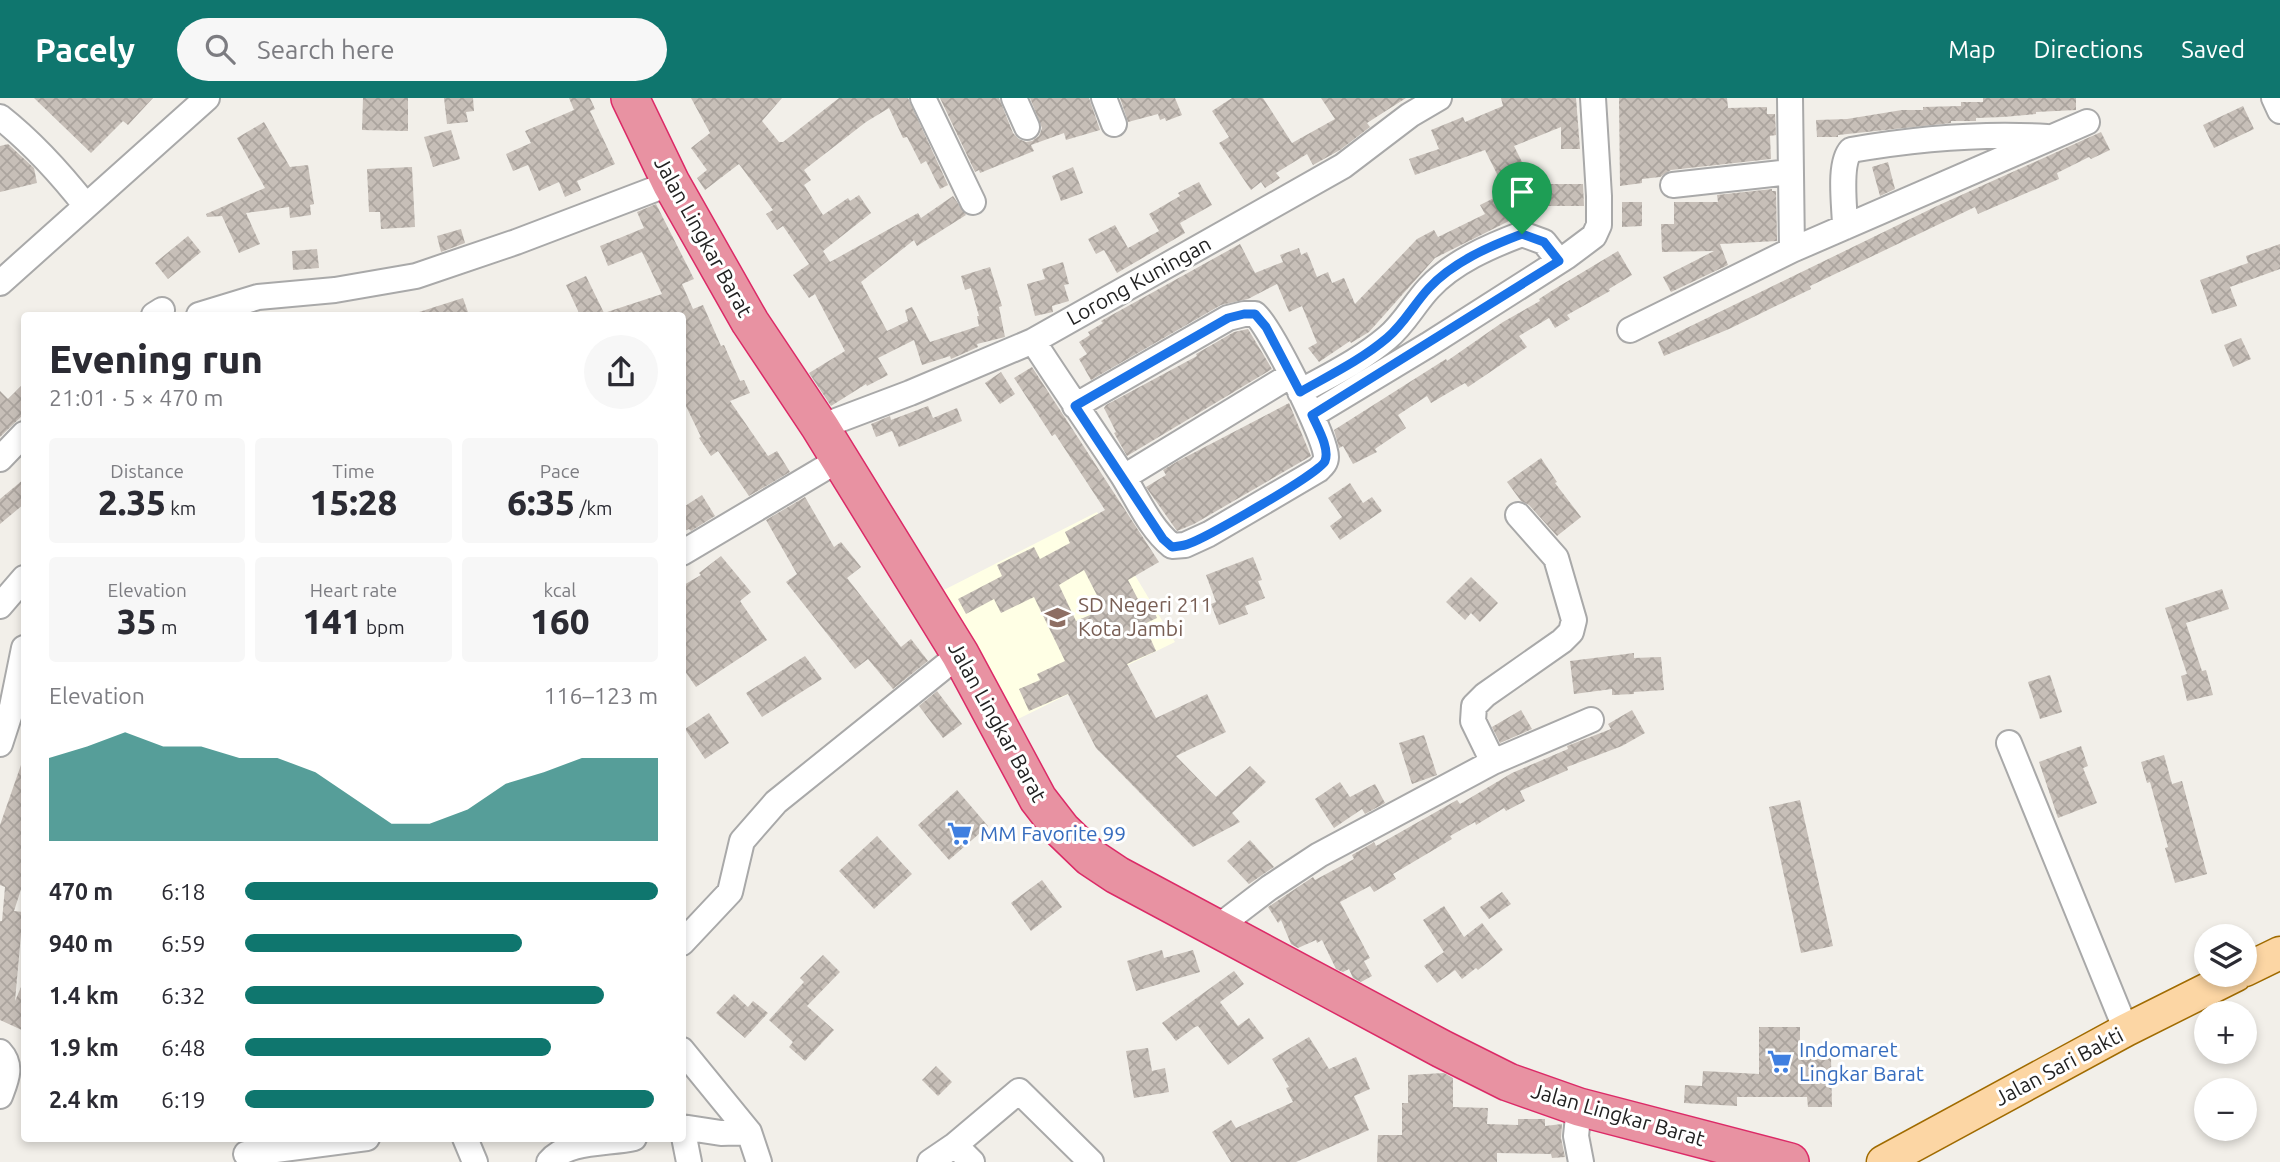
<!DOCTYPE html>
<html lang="en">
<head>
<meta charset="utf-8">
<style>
	body { margin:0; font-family:Ubuntu,sans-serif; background:#f7f7f7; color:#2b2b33; height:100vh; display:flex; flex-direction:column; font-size:26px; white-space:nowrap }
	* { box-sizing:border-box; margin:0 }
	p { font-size:23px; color:#7c7c81 }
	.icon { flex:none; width:38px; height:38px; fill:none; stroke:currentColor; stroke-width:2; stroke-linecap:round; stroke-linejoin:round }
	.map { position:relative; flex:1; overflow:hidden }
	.sheet { position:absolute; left:21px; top:214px; width:665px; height:830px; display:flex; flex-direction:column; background:#fff; border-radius:7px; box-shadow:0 4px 10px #0003 }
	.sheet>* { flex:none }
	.buttons { position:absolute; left:2194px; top:826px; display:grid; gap:14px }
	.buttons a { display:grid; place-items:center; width:63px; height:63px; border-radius:50%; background:#fff; box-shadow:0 4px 10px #0003; font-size:35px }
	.pin { position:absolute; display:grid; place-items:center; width:60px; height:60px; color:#fff; margin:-72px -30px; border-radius:50% 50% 50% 0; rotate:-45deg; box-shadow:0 0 7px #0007 }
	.pin .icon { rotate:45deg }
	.round { display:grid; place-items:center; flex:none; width:74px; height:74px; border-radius:37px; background:#f7f7f7 }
	.summary { display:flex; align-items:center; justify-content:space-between; height:119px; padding:0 28px }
	h1 { font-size:38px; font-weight:800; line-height:52px }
	.stats { display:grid; grid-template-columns:repeat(3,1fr); gap:10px; height:119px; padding:7px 28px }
	.stats div { display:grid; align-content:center; border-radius:7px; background:#f7f7f7; text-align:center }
	.stats b { font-size:35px; font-weight:800 }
	.stats small { font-size:19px; font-weight:400 }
	.stats p { font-size:19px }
	.chart { height:196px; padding:14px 28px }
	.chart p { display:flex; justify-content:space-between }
	.chart svg { width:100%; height:126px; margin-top:7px; fill:#0f766e; opacity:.7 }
	ul { padding:0 28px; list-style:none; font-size:23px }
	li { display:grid; grid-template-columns:112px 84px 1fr; align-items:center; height:52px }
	li i { height:18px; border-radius:9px; background:#0f766e }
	header { display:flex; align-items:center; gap:42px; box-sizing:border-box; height:98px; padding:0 35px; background:#0f766e; color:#fff }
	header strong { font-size:33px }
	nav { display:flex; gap:38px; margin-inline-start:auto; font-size:24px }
	.search { width:490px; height:63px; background:#f7f7f7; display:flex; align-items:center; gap:18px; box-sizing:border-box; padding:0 24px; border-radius:38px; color:#7c7c81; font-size:26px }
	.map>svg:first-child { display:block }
	.education { fill:#ffffe5 }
	.building { fill:url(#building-cross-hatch); fill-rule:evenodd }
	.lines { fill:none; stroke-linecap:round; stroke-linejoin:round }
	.minor-casing { stroke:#a9a9a9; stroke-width:28 }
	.major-casing { stroke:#a06b00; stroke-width:35 }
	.highway-casing { stroke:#dc2a67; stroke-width:40 }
	.minor { stroke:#fff; stroke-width:24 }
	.major { stroke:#fcd6a4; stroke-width:32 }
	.highway { stroke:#e892a2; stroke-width:37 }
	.route-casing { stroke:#fff; stroke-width:14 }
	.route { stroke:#1a73e8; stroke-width:9 }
	.labels { text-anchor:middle; stroke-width:6; stroke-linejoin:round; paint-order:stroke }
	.street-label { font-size:21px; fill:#222; stroke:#fff }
	.education-label { font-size:21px; fill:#785e54; stroke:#fff; text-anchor:start }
	.shop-label { font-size:21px; fill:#366cbe; stroke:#fff; text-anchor:start }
</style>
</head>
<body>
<header>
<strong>Pacely</strong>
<div class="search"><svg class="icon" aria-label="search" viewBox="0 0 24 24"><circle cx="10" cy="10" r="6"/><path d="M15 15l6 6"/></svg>Search here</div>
<nav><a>Map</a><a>Directions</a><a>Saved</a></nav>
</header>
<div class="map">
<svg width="2280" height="1064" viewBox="0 0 2280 1064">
	<defs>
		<pattern id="building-cross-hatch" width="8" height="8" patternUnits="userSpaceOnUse" patternTransform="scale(1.75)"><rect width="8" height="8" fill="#c7bfb8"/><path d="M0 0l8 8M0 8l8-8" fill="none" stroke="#aba49e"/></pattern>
	</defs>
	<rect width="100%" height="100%" fill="#f2efe9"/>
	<path class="education" d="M1097 414 1175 544 1018 621 940 494Z"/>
	<path class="building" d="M34 0H153L128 27 123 23 91 55Z
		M363 0H408V33L362 32Z
		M444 0H473L474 13 466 14 468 24 447 26Z
		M569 0H590L595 11 590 13 615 66 577 83 581 92 565 99 559 84 539 93 528 67 513 73 506 56 531 45 525 33 574 12Z
		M691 0H782L762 23 779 44H783L839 0H908L948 87 940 91 926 63 921 66 907 39 903 40 889 10 866 24 804 72 811 82 804 87 823 117 848 100 850 103 859 97 871 115 823 153 830 164 918 115 921 120 953 98 966 117 917 148 914 142 861 184 887 233 908 223 905 212 912 209 930 244 979 228 977 218H979L971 190 965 192 961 178 990 169 1002 208 999 209 1005 239 977 246 978 249 951 261 950 258 922 267 914 242 878 260 888 277 867 288 866 286 831 308 809 275 845 253 815 196 809 200 793 177 809 166 783 128 777 132 766 116 773 112 739 66 705 92 697 80 707 72 691 50 710 35Z
		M940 0H999L1013 35 1019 41 1026 44 1032 43 1039 38 1042 30 1030 0H1089L1100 32 1066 42 1064 35 1031 47 1034 53 980 75 979 72 975 74Z
		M1120 0H1175L1182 17 1166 23 1165 20 1160 22 1158 16 1128 24Z
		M1232 0H1263L1292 45 1335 21 1321 0H1406L1367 25 1370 29 1340 52 1313 67 1307 56 1276 75 1280 80 1265 90 1261 84 1251 92 1219 45 1229 39 1212 13Z
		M1501 0H1576L1580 51H1561V29L1514 48 1533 86H1583L1584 108H1539L1435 160 1369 234 1351 245 1350 243 1319 264 1308 250 1317 245 1302 208 1289 214 1277 186 1248 201 1221 207 1091 282 1079 261 1087 256 1079 244 1090 237 1088 234 1103 225 1101 223 1240 146 1255 175 1283 164 1280 157 1299 150 1301 157 1307 154 1317 179 1328 174 1332 185 1344 180 1355 206 1417 141 1434 132 1438 139 1485 116 1480 107 1506 94 1485 52 1415 77 1409 61 1439 51 1431 32 1463 19 1465 24 1503 8Z
		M1619 0H1727L1728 10 1767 9V16H1775L1776 37 1770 38 1771 61 1671 72 1660 79 1642 81V85L1620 88Z
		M1983 0H2076V12L2036 14V16L2003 19 1976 20V23H1951V25L1838 37V39H1817L1816 22 1847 21 1902 12H1923V9L1961 8V4H1983Z
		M2243 8 2254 31 2214 50 2203 27Z
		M264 24 290 69 308 67 314 106 310 107 311 117 290 120 289 109 246 115 260 146 239 155 222 118 207 119 206 116 265 90 237 40Z
		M451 32 460 61 433 69 424 39Z
		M2101 34 2110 52 2091 61 2089 59 2057 75 2059 81 1978 116 1975 109 1810 188 1811 191 1729 231 1664 258 1658 244 1937 108Z
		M8 46 34 70 37 85 0 94V48Z
		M1888 64 1895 91 1880 98 1872 69Z
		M412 69 415 129 381 131 380 114H369L367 71Z
		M1073 69 1083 95 1061 103 1052 78Z
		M1199 84 1212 107 1180 125 1185 135 1117 175 1104 152 1096 156 1088 141 1115 127 1128 150 1159 133 1149 116 1180 98 1178 95Z
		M1772 91V93H1776L1777 143 1720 146 1728 167 1671 194 1663 179 1714 153 1662 154 1661 126H1674V104H1718L1717 97Z
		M1622 104H1642V128L1622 129Z
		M656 106 694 181 682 186 693 211 703 207 721 248 724 247 740 283 744 282 750 295 730 303 768 358 777 353 790 374 749 398 718 353 711 358 699 340 701 339 682 300V217H608L607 214 662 196 642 154 608 168 600 148 644 130 637 114Z
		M461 131 465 145 441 154 437 138Z
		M188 138 201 154 168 181 155 165Z
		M2280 146V171L2230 189 2237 208 2212 216 2200 182 2248 165 2246 158Z
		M317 151 319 170 293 172 292 153Z
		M1618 153 1632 177 1609 191 1610 193 1567 217 1570 221 1555 230 1549 220 1519 238 1527 249 1468 289 1465 285 1431 305 1427 298 1398 317 1406 330 1375 351 1377 354 1353 366 1343 348 1339 350 1334 332 1446 261 1447 263 1503 224 1540 203 1539 201 1553 192Z
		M1063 164 1069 186 1064 187 1069 203 1052 208 1053 214 1035 218 1027 186 1045 181 1042 171Z
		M586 178 605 217H580L566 187Z
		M463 200 469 217H420L419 214Z
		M1248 231 1272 271 1127 358 1114 335 1116 334 1104 310 1106 307 1197 258 1196 256 1234 234Z
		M2241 240 2251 261 2233 269 2224 247Z
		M1032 269 1159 464 1128 482 1141 507 1150 504 1157 520 1144 526 1156 553 1127 566 1156 620 1207 596 1226 634 1176 658 1216 699 1250 668 1266 684 1232 715 1240 724 1193 749 1096 650 1068 596 1029 613 1019 591 1040 582 1037 576 1065 563 1034 499 1001 515 994 501 966 516 958 501 1002 478 997 467 1034 449 1040 461 1070 445 1065 434 1105 412 1055 336 1052 338 1014 280ZM1084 472 1104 511 1076 523 1059 487Z
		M1001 274 1015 296 1000 306 985 285Z
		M24 285V316L0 339V293L8 301Z
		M1289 305 1311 358 1194 426 1177 433 1146 389 1166 377 1163 372 1178 363Z
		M928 308 933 320 957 310 962 323 899 349 892 333 876 339 871 326 890 318 891 322Z
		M1541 360 1557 384 1555 385 1581 419 1557 438 1529 407 1521 403 1507 384Z
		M24 381V406L0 426V401Z
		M1350 385 1363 405 1372 399 1382 413 1340 442 1330 428 1342 419 1328 400Z
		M702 397 715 418 691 433 689 431 682 434V410Z
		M805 399 834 449 841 444 861 469 847 480 901 549 911 541 928 563 893 591 868 561 855 571 786 484 797 476 766 422Z
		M721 458 751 494 740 503 767 542 696 589 682 569V488L701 477 699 475Z
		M1253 459 1262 482 1258 483 1265 500 1245 508 1248 516 1219 527 1211 506 1216 504 1206 477Z
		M1471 479 1498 505 1480 524 1471 515 1465 522 1446 504Z
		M2222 491 2229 511 2186 525 2202 573 2206 572 2213 597 2187 603 2181 578 2187 576 2165 510Z
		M1634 555V560L1661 559 1664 592 1634 594V596L1612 597V591L1574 596 1570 563Z
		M805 558 822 581 762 619 746 595Z
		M2050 577 2062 614 2040 621 2028 584Z
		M937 593 962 626 943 640 919 608Z
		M1521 612 1532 631 1500 645 1492 629Z
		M1632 612 1645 635 1622 648 1567 669 1568 672 1520 693 1525 703 1506 713 1504 710 1476 727 1475 724 1450 738 1452 741 1393 776 1396 781 1374 794 1370 788 1340 804 1370 860 1364 863 1372 878 1361 884 1353 880 1349 871 1343 874 1336 871 1322 842 1317 845 1316 842 1298 850 1291 846 1281 822 1278 825 1268 809 1313 779 1315 782 1354 761 1352 757 1371 746 1374 744 1376 748 1457 702 1460 706 1512 675 1568 651 1567 648 1611 631 1608 626Z
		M709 615 729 645 705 661 685 631Z
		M1424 637 1437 677 1412 686 1399 645Z
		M2081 648 2088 668 2083 670 2097 705 2058 720 2039 664Z
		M2164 657 2172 686 2182 683 2207 776 2175 785 2165 750 2168 749 2150 684 2147 685 2141 664Z
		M22 664H24V782L14 813 23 814 15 903 24 882V933L0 922V823H2L5 789 0 787V727Z
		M1340 684 1350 699 1375 686 1385 705 1365 716 1362 711 1334 730 1315 701Z
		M957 692 988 728 949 762 918 727Z
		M1800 702 1833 848 1801 855 1769 709Z
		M877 738 912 776 874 811 839 773Z
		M1250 742 1274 769 1249 786 1227 763Z
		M1042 782 1062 809 1031 833 1011 805Z
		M1502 794 1511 806 1489 821 1480 809Z
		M1444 808 1464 839 1482 825 1503 852 1478 872 1476 870 1462 881 1455 872 1437 885 1424 868 1444 854 1423 822Z
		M1162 852 1164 860 1193 852 1200 874 1136 893 1127 863Z
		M823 857 840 874 807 908 834 932 805 963 789 949 793 944 769 922 804 884 800 880Z
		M1234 873 1244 886 1220 904 1238 928 1249 920 1264 940 1228 967 1198 928 1195 929 1176 943 1162 925Z
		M734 896 748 909 753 903 768 915 745 940 716 915Z
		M1759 929H1800V959H1831L1832 1009H1808L1807 999H1737V1008L1684 1005 1685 987 1702 988 1703 973 1759 976Z
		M1309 939 1329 971 1356 959 1370 991 1354 998 1369 1032 1296 1064H1231L1212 1034 1231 1022 1236 1030 1293 1004 1286 990 1289 989 1272 961Z
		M1148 950 1152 973 1165 970 1169 994 1134 1000 1126 953Z
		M936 968 952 984 938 998 922 982Z
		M1444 975 1453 980V1009L1488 1010 1487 1026 1518 1027V1021H1545V1028L1562 1026 1561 1040 1565 1059 1552 1060 1551 1056 1497 1055V1064H1377L1378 1037H1402V1005H1408V977Z"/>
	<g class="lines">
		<defs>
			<path id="minor" d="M923 0 973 104
				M1014 0 1027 29
				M1104 0 1114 26
				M2274 0 2280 13
				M0 19C33 45 60 75 86 108
				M1673 87 1790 74
				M1845 129C1845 110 1838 66 1851 52 1914 41 1982 35 2047 39
				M1792 152 2087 24
				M0 185 207 0
				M154 217 162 212
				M199 217 258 199 335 192 416 178 516 144 671 85
				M1630 232 1792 152 1790 0
				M1033 243C1062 288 1093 332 1123 378 1138 402 1150 430 1172 448L1185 447 1209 436 1318 372C1322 368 1326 365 1326 359 1326 339 1270 229 1255 216H1244L1228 220 1075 308
				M1300 294C1330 277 1361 262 1387 240 1404 226 1414 206 1429 190 1453 164 1490 148 1522 136L1544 144 1559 163
				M1312 317 1428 247 1566 159 1594 138 1599 127V98L1593 0
				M820 329 910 295 1033 243 1343 68 1410 17 1439 0
				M0 361 24 336
				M1124 379 1291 277
				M682 455 840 361
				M0 508 24 480
				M2009 645 2126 932
				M0 646 12 609 24 550
				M1493 664 1473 623 1474 608 1485 597 1562 543 1571 534 1574 522 1556 460 1518 417
				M1218 829 1269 790 1319 757 1493 664 1591 622
				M682 845 730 794 742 743 776 704 960 556
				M682 952 749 1034 759 1064
				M0 954C13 968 6 982 0 998
				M1579 1009 1576 1038 1581 1064
				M682 1029 721 1035 749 1034
				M682 1029 689 1064
				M465 1040 475 1064
				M955 1047 972 1064
				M246 1056 367 1040
				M549 1064C567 1042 608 1046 634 1040
				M930 1064 955 1047 1019 993 1091 1064"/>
			<path id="major" d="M2245 872 2280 855
				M1883 1064 2126 932 2236 877"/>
			<path id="highway" d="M630 0 671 85 750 224 820 329 960 556 1038 701 1062 732 1090 759 1117 777 1442 951 1508 984 1579 1009 1790 1064"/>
		</defs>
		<use href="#minor" class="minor-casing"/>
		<use href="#major" class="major-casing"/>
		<use href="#highway" class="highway-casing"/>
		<use href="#minor" class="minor"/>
		<use href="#major" class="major"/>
		<use href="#highway" class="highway"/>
	</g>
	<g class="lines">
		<defs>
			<path id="route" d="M1522 136 1544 144 1559 163 1312 317C1317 329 1330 350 1325 363 1321 375 1205 440 1188 446 1183 448 1177 448 1172 449L1163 441 1075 308 1228 220 1244 216H1255L1266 229 1300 294C1330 277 1361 262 1387 240 1404 226 1414 206 1429 190 1453 164 1490 148 1522 136Z"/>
		</defs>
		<use href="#route" class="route-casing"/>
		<use href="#route" class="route"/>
	</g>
	<defs>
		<symbol id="school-bare" viewBox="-9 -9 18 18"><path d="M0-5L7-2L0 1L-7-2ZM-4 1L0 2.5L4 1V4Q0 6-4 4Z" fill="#8d6e63" stroke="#fff" stroke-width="2.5" paint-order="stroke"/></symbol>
		<symbol id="supermarket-bare" viewBox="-9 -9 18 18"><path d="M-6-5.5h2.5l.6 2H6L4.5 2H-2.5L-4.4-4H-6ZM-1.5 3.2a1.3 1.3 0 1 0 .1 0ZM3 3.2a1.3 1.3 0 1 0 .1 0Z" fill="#3f7fe0" stroke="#fff" stroke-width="2.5" paint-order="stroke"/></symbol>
	</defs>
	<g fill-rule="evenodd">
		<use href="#school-bare" x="1040" y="502" width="35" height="35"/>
		<use href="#supermarket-bare" x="942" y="718" width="35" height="35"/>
		<use href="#supermarket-bare" x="1762" y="946" width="35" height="35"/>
	</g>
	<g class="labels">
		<g class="street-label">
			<text transform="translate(703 139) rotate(61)" y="7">Jalan Lingkar Barat</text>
			<text transform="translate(1139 183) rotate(-29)" y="7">Lorong Kuningan</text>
			<text transform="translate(997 624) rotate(61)" y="7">Jalan Lingkar Barat</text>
			<text transform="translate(2059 969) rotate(-28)" y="7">Jalan Sari Bakti</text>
			<text transform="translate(1618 1017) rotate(16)" y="7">Jalan Lingkar Barat</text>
		</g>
		<g class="education-label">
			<text x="1078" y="514">SD Negeri 211<tspan x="1078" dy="24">Kota Jambi</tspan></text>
		</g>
		<g class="shop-label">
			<text x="980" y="743">MM Favorite 99</text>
			<text x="1799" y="959">Indomaret<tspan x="1799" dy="24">Lingkar Barat</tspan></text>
		</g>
	</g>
</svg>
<div class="buttons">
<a><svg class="icon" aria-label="layers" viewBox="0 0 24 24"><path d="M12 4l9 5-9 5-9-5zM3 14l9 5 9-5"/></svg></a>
<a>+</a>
<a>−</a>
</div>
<div class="pin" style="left:1522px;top:136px;background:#1e9e55"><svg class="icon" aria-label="arrive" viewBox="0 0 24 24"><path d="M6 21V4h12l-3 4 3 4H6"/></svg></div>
<section class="sheet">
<div class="summary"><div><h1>Evening run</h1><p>21:01 · 5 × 470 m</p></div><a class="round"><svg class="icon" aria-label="share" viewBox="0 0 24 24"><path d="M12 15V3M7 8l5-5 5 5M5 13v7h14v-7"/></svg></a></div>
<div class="stats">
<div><p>Distance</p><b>2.35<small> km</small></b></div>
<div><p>Time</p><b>15:28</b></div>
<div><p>Pace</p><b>6:35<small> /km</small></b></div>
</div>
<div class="stats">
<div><p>Elevation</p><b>35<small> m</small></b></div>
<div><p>Heart rate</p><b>141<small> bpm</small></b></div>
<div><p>kcal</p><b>160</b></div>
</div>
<div class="chart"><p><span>Elevation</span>116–123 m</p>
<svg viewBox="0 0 160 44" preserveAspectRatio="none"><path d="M0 44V15L10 11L20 6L30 11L40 11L50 15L60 15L70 20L80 29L90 38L100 38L110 33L120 24L130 20L140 15L150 15L160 15V44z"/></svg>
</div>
<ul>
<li><b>470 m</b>6:18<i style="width:100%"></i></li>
<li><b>940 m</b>6:59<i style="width:67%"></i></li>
<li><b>1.4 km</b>6:32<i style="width:87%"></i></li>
<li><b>1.9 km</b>6:48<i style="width:74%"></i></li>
<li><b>2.4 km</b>6:19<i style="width:99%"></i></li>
</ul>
</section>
</div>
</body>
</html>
